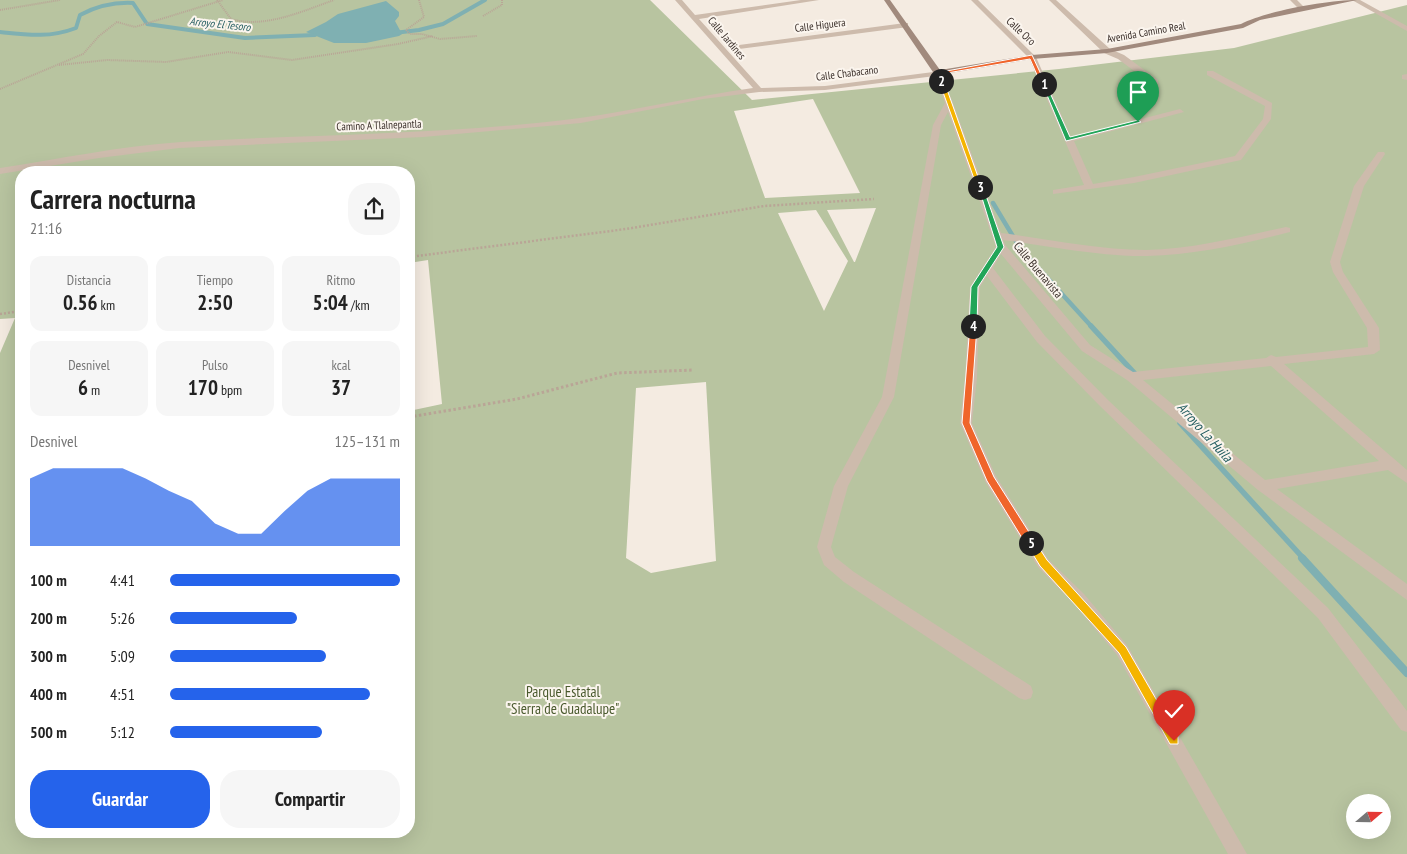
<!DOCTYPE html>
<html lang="es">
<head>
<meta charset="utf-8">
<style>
	body { margin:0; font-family:"PT Sans Narrow",sans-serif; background:#f6f6f6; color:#222; height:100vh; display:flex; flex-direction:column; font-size:19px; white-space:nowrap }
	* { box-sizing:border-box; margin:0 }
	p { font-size:16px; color:#767676 }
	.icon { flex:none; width:28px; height:28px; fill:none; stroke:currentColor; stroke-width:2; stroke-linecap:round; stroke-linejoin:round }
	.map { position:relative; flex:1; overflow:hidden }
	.panel { position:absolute; left:15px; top:166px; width:400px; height:672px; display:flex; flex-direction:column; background:#fff; border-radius:20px; box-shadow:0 5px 20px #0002 }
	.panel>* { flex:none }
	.needle { width:32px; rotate:70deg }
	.controls { position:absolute; left:1346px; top:794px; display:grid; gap:10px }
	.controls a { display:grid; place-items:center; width:45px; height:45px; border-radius:50%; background:#fff; box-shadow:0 5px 20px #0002; font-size:25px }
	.pin { position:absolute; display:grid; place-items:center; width:42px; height:42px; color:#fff; margin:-51px -21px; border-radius:50% 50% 50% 0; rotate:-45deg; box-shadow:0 0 5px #0007 }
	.pin .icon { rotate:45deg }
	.km { position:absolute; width:25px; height:25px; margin:-12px; border-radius:50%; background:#222; color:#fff; font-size:14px; line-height:25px; text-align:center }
	.round { display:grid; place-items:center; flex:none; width:52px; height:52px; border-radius:20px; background:#f6f6f6 }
	.summary { display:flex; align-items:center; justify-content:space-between; height:85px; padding:0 15px }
	h1 { font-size:28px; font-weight:700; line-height:38px }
	.figures { display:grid; grid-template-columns:repeat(3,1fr); gap:8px; height:85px; padding:5px 15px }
	.figures div { display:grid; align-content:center; border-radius:12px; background:#f6f6f6; text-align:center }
	.figures b { font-size:21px; font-weight:700 }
	.figures small { font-size:14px; font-weight:400 }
	.figures p { font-size:14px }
	.chart { height:140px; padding:10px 15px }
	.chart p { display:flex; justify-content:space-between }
	.chart svg { width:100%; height:90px; margin-top:5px; fill:#2563eb; opacity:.7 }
	.cta { display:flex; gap:10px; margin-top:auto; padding:10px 15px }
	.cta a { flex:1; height:58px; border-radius:20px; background:#2563eb; color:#fff; font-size:20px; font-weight:700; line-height:58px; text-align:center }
	.cta a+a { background:#f6f6f6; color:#222 }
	ul { padding:0 15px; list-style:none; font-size:16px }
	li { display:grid; grid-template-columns:80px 60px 1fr; align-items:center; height:38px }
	li i { height:12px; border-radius:6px; background:#2563eb }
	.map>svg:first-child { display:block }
	.green { fill:#b8c4a0; fill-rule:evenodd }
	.water { fill:#7fb0b2 }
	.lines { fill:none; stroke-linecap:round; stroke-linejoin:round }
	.stream-far3 { stroke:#7fb0b2; stroke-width:4 }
	.stream-far2 { stroke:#7fb0b2; stroke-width:4.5 }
	.stream-far1 { stroke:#7fb0b2; stroke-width:5.5 }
	.stream { stroke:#7fb0b2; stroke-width:8 }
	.path-far2 { stroke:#b9a596; stroke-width:2; stroke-dasharray:1 1; stroke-linecap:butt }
	.path-far1 { stroke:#b9a596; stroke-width:2.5; stroke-dasharray:2 2; stroke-linecap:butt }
	.path { stroke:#b9a596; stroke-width:3; stroke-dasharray:2.5 2.5; stroke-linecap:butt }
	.street { fill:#cdbbac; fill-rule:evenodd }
	.secondary { fill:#a18a7d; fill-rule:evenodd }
	.split-1 { fill:#22a559; stroke:#fff }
	.split-2 { fill:#f0652b; stroke:#fff }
	.split-3 { fill:#f5b400; stroke:#fff }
	.split-4 { fill:#22a559; stroke:#fff }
	.split-5 { fill:#f0652b; stroke:#fff }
	.split-6 { fill:#f5b400; stroke:#fff }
	.labels { text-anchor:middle; stroke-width:4; stroke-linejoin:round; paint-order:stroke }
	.far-water-label { font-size:11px; font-style:italic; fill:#1f5a5e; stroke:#fbf5ee }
	.far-street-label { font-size:11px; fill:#3b302b; stroke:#fbf5ee }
	.street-label { font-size:12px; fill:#3b302b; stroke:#fbf5ee }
	.water-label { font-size:14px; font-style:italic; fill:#1f5a5e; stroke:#fbf5ee }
	.near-park-label { font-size:15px; fill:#4a5a2e; stroke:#fbf5ee }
</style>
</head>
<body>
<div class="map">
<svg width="1407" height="854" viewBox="0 0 1407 854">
	<rect width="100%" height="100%" fill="#f4ebe1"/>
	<path class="green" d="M0 0H650L752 100 1059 69 1234 48 1407 5V854H0V353L15 318 0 319ZM813 99 860 193 765 198 734 111ZM21 172H409V263L428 260 442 404 409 411V832H21ZM876 208 855 262H854L827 210ZM816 210 848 261 824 311 778 213ZM706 382 716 561 651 573 626 558 636 388ZM1355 802H1382V830H1355Z"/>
	<path class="water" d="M386 1 399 12V16L395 21 402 34 399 36 366 43H334L306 32 326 22 338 14Z"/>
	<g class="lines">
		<path class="stream-far3" d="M0 32C28 35 50 38 76 28L80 15C97 6 113 2 133 3L147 24 245 38 315 35
			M394 33 419 30 443 24 485 0"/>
		<path class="stream-far2" d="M993 203 1020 248 1092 327"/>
		<path class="stream-far1" d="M1091 326 1138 377
			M1180 423 1304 559"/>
		<path class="stream" d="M1302 558 1407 673"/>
		<path class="path-far2" d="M217 0 231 19C264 29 303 11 334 0
			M419 0 424 17 406 30 410 34H422L440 39 477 36
			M0 10 60 0
			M483 16 502 5V0
			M59 65 107 60 166 62 228 52 292 60 398 44 433 36
			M0 89 83 54 99 36 117 22 135 27 223 0"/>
		<path class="path-far1" d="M409 257 626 229 764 206 874 199
			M0 314 21 311"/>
		<path class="path" d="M409 417 517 399 617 373 694 370"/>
		<path class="street" d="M675 0H682L695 15 801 0H819L699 19 761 88 825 86 941 71 1001 233C1049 239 1098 250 1146 250 1194 249 1240 237 1286 227L1290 228V232C1243 244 1195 255 1147 256 1103 257 1048 246 1003 240L1006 246 1090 345 1133 372 1266 358 1271 355 1276 357 1368 347 1367 328 1333 272 1330 262 1354 186 1378 152H1384L1385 154 1364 186 1340 262 1343 272 1379 328 1380 350 1374 354 1284 364 1407 470V483L1388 470 1277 489 1407 584V600L1258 490 1127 380 1082 351 1001 254 993 268 1045 336 1108 400 1328 608 1407 711V732L1401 730 1318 618 1100 406 1037 342 987 276 980 287 977 378 972 423 996 476 1048 559 1084 594 1127 645 1247 854H1228L1117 655 1074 604 1038 567 986 483 960 423 965 378 970 287 996 247 948 112 941 125 894 397 848 486 831 547 835 557 854 572 1031 686 1033 692 1031 698 1025 700 1019 698 844 582 824 565 817 547 834 486 882 397 933 125 945 103 935 76 825 90 759 92 703 99 581 123 423 137 179 148 99 158 0 174V168C60 159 120 146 181 142 314 134 448 135 580 118 638 110 695 96 753 88ZM1271 366 1379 461 1265 480 1143 380Z
			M971 0H978L1036 57 1071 137 1180 109 1184 112 1074 141 1093 184 1134 177 1235 156 1263 119 1265 106 1207 75V71H1213L1272 103 1271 119 1241 160 1134 183 1053 194V190L1084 185 1029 58Z
			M1049 0H1056L1110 49 1124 55 1158 80V84H1152L1118 59 1104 53Z
			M1290 0H1297L1306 9 1300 10Z
			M1352 0H1360L1407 26V31Z
			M905 23H908V27L739 49 735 47 739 45Z
			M1407 74V80L1402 79V75Z"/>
		<path class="secondary" d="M884 0H890L940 70 1032 55 1107 49 1241 24C1266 11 1328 0 1357 0L1260 20 1243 28 1107 53 1032 59 938 75H935Z"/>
	</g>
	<path class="split-1" d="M1042 83 1046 84 1070 137 1138 120 1141 122 1066 141Z"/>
	<path class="split-2" d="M1032 55 1046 85 1041 84 1030 59 941 74 944 81 941 82 936 73Z"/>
	<path class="split-3" d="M941 79 944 81 982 188 977 187 939 81Z"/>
	<path class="split-4" d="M978 185 983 187 1004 247 978 287 977 326 973 329 969 326 971 287 997 247Z"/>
	<path class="split-5" d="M970 325 977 326 970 423 994 477 1034 540 1035 543 1031 547 1027 546 987 481 962 423Z"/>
	<path class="split-6" d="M1031 539 1034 540 1047 560 1126 647 1178 737V744H1170L1119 653 1040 566 1026 543Z"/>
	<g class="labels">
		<g class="far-water-label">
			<text transform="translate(220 24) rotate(6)" y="4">Arroyo El Tesoro</text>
		</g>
		<g class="far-street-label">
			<text transform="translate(820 25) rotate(-7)" y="4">Calle Higuera</text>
			<text transform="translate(1021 31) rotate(43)" y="4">Calle Oro</text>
			<text transform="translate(1146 32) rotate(-10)" y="4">Avenida Camino Real</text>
			<text transform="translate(727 38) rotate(50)" y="4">Calle Jardines</text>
			<text transform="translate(847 73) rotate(-7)" y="4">Calle Chabacano</text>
			<text transform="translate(379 125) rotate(-2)" y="4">Camino A Tlalnepantla</text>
		</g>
		<g class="street-label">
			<text transform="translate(1038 270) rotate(50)" y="4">Calle Buenavista</text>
		</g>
		<g class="water-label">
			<text transform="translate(1205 432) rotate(48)" y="5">Arroyo La Huila</text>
		</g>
		<g class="near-park-label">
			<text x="563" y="697">Parque Estatal<tspan x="563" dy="17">"Sierra de Guadalupe"</tspan></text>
		</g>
	</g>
</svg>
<div class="controls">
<a><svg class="needle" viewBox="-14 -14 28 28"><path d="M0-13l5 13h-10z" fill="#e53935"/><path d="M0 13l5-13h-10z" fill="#767676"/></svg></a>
</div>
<div class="pin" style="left:1138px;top:122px;background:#1e9e55"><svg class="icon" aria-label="arrive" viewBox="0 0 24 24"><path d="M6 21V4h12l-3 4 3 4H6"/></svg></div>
<div class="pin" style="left:1174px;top:741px;background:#d93025"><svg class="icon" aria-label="check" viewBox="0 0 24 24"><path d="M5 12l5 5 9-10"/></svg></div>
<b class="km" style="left:1044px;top:84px">1</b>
<b class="km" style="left:941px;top:81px">2</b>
<b class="km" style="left:980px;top:187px">3</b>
<b class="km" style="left:973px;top:326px">4</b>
<b class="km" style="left:1031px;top:543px">5</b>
<section class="panel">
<div class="summary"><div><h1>Carrera nocturna</h1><p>21:16</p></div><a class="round"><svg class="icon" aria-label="share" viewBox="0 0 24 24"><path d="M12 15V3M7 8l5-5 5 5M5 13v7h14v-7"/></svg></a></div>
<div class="figures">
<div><p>Distancia</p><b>0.56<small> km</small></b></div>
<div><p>Tiempo</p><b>2:50</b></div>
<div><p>Ritmo</p><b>5:04<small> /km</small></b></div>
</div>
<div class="figures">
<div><p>Desnivel</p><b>6<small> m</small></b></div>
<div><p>Pulso</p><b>170<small> bpm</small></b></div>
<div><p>kcal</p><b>37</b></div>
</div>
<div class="chart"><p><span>Desnivel</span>125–131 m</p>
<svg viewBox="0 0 160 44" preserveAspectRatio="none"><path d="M0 44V11L10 6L20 6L30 6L40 6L50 11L60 17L70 22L80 33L90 38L100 38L110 27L120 17L130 11L140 11L150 11L160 11V44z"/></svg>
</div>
<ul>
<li><b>100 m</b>4:41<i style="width:100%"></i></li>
<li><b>200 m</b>5:26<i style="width:55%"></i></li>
<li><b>300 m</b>5:09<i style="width:68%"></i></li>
<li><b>400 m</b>4:51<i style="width:87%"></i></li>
<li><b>500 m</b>5:12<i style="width:66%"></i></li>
</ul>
<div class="cta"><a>Guardar</a><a>Compartir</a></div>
</section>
</div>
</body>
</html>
